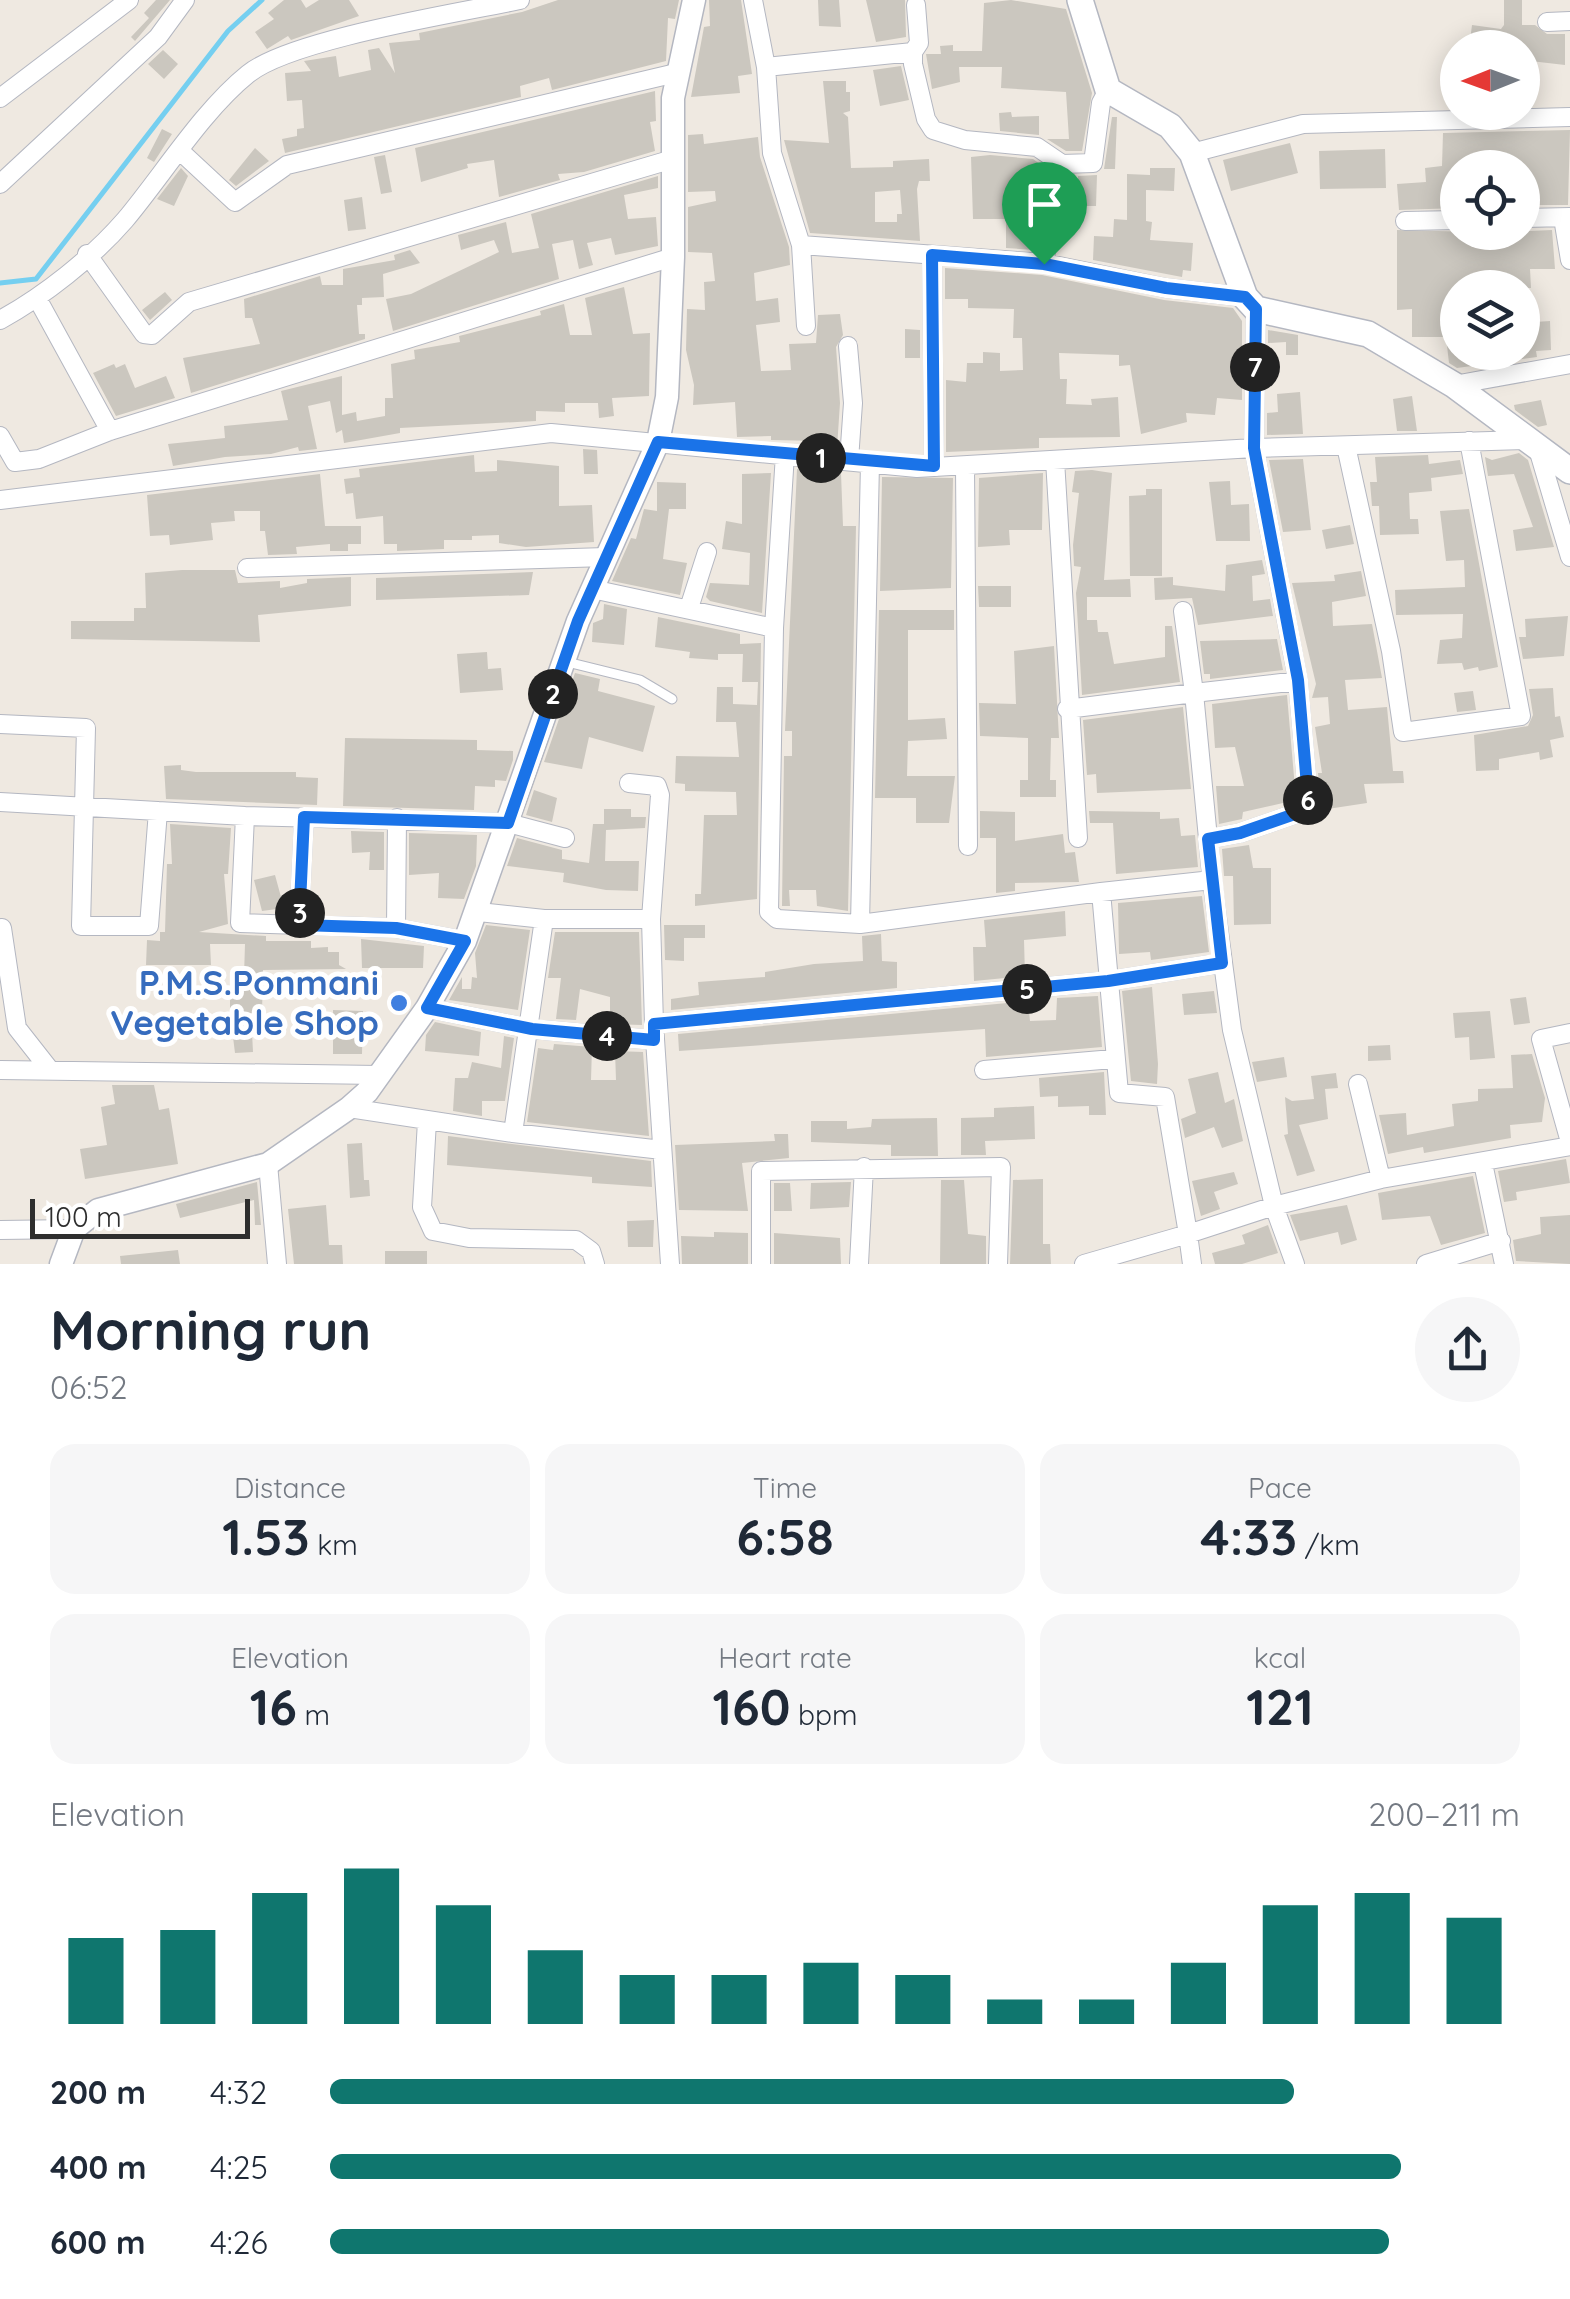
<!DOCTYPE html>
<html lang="en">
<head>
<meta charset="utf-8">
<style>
	body { margin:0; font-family:Quicksand,sans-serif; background:#f6f6f7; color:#1f2937; height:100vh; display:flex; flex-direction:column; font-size:38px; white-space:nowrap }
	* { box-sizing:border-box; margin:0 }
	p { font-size:32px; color:#747a83 }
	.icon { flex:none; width:55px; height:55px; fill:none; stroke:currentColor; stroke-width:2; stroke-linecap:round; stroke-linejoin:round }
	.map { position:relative; height:1264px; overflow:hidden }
	.drawer { display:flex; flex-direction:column; background:#fff; flex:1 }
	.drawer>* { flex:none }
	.needle { width:65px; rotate:269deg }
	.controls { position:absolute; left:1440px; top:30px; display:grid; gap:20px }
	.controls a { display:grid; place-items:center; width:100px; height:100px; border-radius:50%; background:#fff; box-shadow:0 5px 25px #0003; font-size:50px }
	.scale { position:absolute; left:30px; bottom:25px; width:220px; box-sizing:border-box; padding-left:10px; border:5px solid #2e2e2e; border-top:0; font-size:28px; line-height:35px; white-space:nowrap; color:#2e2e2e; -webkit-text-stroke:8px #fff; paint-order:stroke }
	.pin { position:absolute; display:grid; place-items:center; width:85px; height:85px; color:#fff; margin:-102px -42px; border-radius:50% 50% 50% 0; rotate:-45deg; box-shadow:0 0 10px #0007 }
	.pin .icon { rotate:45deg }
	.km { position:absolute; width:50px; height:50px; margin:-25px; border-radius:50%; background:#222; color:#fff; font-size:28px; line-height:50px; text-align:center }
	.round { display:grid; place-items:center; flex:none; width:105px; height:105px; border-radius:52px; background:#f6f6f7 }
	.overview { display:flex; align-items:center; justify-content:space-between; height:170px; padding:0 50px }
	h1 { font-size:55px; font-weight:700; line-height:75px }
	.figures { display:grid; grid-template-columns:repeat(3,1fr); gap:15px; height:170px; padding:10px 50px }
	.figures div { display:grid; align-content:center; border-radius:25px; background:#f6f6f7; text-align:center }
	.figures b { font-size:50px; font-weight:700 }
	.figures small { font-size:28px; font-weight:400 }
	.figures p { font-size:28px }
	.chart { height:280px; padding:20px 50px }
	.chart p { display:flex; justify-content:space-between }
	.chart svg { width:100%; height:180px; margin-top:10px; stroke:#0f766e; stroke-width:6 }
	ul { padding:0 50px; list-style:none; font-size:32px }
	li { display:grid; grid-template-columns:160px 120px 1fr; align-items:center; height:75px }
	li i { height:25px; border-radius:12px; background:#0f766e }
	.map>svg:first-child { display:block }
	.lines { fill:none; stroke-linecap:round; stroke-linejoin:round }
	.stream { stroke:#75cff0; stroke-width:5 }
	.building { fill:#cbc7bf; fill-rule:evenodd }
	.service-casing { stroke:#b4b7c1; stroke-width:11 }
	.minor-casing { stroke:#b4b7c1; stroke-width:20 }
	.tertiary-casing { stroke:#b4b7c1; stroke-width:25 }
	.secondary-casing { stroke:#b4b7c1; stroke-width:28 }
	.service { stroke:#fff; stroke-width:9 }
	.minor { stroke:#fff; stroke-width:18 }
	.tertiary { stroke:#fff; stroke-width:22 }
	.secondary { stroke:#fff; stroke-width:25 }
	.route-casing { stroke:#fff; stroke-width:20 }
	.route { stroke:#1a73e8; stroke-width:12 }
	.shop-dot { fill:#3f7fe0; stroke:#fff; stroke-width:4 }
	.labels { text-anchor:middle; stroke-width:10; stroke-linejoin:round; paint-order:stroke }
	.shop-label { font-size:35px; font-weight:bold; fill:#366cbe; stroke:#fff; text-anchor:end }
</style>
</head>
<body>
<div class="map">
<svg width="1570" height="1264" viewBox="0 0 1570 1264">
	<rect width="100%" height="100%" fill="#efe9e1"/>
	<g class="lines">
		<path class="stream" d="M0 283 36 279 228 31 262 0"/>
	</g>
	<path class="building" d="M156 0H170L135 41 131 37 149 18 144 13Z
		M284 0H301L306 8 319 0H349L359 16 291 40 288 36 267 49 255 32 274 19 268 13Z
		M558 0H679L675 19 668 18 666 61 552 90 549 78 520 86 521 97 285 153 282 139 297 136V129L304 128 302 100 287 101 285 73 311 71 304 61 336 56 339 77 371 70 368 50 379 48 395 73 389 43 420 40 419 33 522 12Z
		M709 0H741L752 74 738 76 740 93 691 97 704 27 710 26Z
		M818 0H839L841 27 819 26Z
		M866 0H905L906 37 876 42Z
		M1011 0 1066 9 1092 93 1082 151H1066L1047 139H1069L1066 92 1001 88 1002 67H959L960 82 932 89 926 54H941L940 46 953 45V51H982L984 3Z
		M1504 0H1522V25H1535L1547 34H1565V65L1522 60V48H1469L1472 25 1501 29 1504 25Z
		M163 50 178 64 164 79 148 64Z
		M901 66 909 100 880 106 873 70Z
		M823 81H846V92H850V111L843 113 848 117 851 168 893 167V161L929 159 930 181H919L917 189 920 241 810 233 784 140 829 143ZM900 190 902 214H897V222H875V192Z
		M655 91 656 121 650 122 655 151 584 172 558 174 560 180 499 197 494 160 467 164 468 168 421 182 415 148Z
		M1011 112 1012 117 1039 116V135L1000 131 999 113Z
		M1112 117H1117L1115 169H1104Z
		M162 129 172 134 154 162 147 158Z
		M1570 130 1568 205H1522V168H1458V208L1399 210 1397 184 1426 182 1425 168 1442 166 1443 133Z
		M703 134 704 144 758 137 760 157 789 247 790 265 754 273 756 301 778 298 780 322 756 325 761 371 791 370 789 344 816 343 818 315 840 314 843 335 836 347 840 403 837 448 821 446V441L771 440V436L737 437 735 402 693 405 694 385 686 350 687 309 705 310 704 282 715 281 712 253 688 252V207L716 201 715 191 688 192V135Z
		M1290 143 1298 173 1231 191 1223 160Z
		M255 148 269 161 236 186 229 180Z
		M1385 149 1386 188 1320 189 1319 151Z
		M385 155 392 192 381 194 374 157Z
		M990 155 1033 159 1048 170 1046 182 1011 181 1013 206H1042L1034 250 1006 248V219H973L971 157Z
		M181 168 188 176 174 206 157 199Z
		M1150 168H1175L1174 191 1146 190V221L1152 222 1150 240 1193 243 1191 271 1183 270 1182 277 1093 260 1094 236 1113 237 1114 219 1127 220V174L1150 175Z
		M1097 175 1096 206H1077L1078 176Z
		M658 176V188L624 195 628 219 656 217 658 246 615 255 611 238 587 243 593 265 579 269 573 240 552 244 559 279 393 331 386 299 411 294 499 252 494 240 461 250 458 235 506 222 512 253 539 248 531 214Z
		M362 197 366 229 348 231 344 200Z
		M1397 230 1478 232 1479 239H1511V232L1552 230 1555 269H1530L1531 288H1458V352H1522V318L1535 317V322L1550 321 1551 350 1536 351 1537 357 1457 368 1449 363 1446 337H1412V309L1397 310Z
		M410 250 420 263 383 274 384 297 362 298V305H357L359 334H365V339L191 393 183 358 260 344 252 318H245L244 299 320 276 322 285H343V269L395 260 394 255Z
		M945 268 1042 275 1164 300 1233 308 1242 321V400L1217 398 1215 415 1186 413 1187 422 1141 434 1130 365 1119 366V355L1059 353 1060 379H1067L1066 404 1092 405 1091 399 1118 397 1120 437 1039 438V448L946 452V380L966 382 967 363H983V352L1000 353V371L1023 370 1022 338H1013L1014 309 968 308V299H945Z
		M624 287 633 334 650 333 649 396 612 398 614 416 599 418 598 403H565V412L536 411V421L400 428V433L344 443 342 430 336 433 330 401 308 406 317 449 299 451 298 447 271 454 225 457 173 466 168 444 225 438 224 426 288 420 281 391 342 376V415L356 412 357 421 385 416V398H393L391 364 415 359 414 350 460 342 459 336 541 315 540 311 564 304 570 335H592L585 298Z
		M165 292 172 300 150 320 142 310Z
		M905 329 920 330V358H905Z
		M1268 330 1298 335V355H1286V342L1268 343Z
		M114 364 116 368 125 364 135 388 166 376 175 398 116 416 93 373Z
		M1300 392 1303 434 1267 435V413L1278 412 1277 394Z
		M1412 396 1417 431H1397L1393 399Z
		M1541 400 1547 425 1538 427 1515 410 1514 405Z
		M583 449 597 450 598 474H584Z
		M1519 453 1528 460 1554 547 1516 551 1513 530 1533 527 1514 474 1488 476 1485 457 1492 460Z
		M474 455 475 472 497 471V460L559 466V506L592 505 594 542 526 547 499 543V535L472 536V540H444V549L397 551V544H384L383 516 356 519 353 493 346 494 344 479 360 477 359 469Z
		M1428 455 1429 464 1460 460 1463 474 1431 478 1432 491 1409 493 1410 519H1418L1419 534 1380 535 1379 506H1372L1370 482H1377L1375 457Z
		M1303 459 1311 530 1283 532 1269 460Z
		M797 469 841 473 843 526H856L848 911 817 906 816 890H789L790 906H782L784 756H792V731H785Z
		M1092 470 1112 473 1104 580 1130 579 1131 597H1087V620H1097L1098 632H1108L1114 664 1165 657V626H1172L1180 682 1082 695 1076 593 1081 567 1074 566 1073 545 1079 493 1072 492 1075 471Z
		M771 473 762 613 710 601 706 597 710 583 749 585 750 553 722 549 726 521 742 524V474Z
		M1043 473 1042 530H1009L1010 545 978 547 979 478Z
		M320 474 325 526H361V544H348V551H330V544L296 547 297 554 268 555 265 531H260V511H234L235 521 211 523 213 540 170 545 169 535 150 536 147 495Z
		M882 477 953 478 951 588 880 591Z
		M1230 481 1231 505 1249 504 1250 541H1216L1209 482Z
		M657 482 686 483V509H669L663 559 687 563 680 595 612 581 631 538 636 539 644 509 657 511Z
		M1146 489H1162V576H1130L1129 496 1146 495Z
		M1469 509 1498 667 1479 671 1478 667 1464 670 1462 663 1437 664 1440 640 1462 638 1463 614 1396 615 1395 590 1465 587 1464 560 1446 561 1440 511Z
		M1350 525 1354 544 1326 549 1322 530Z
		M1262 560 1265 574 1252 576 1253 601 1270 599 1273 616 1198 625 1192 598 1155 600 1154 578 1173 577V585L1225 591 1226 565Z
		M182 570H235L238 583 280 581V588L307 583V579L351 577V606L258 615 260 642 71 639V621H134V608H146L145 573Z
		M1361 571 1366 596 1332 602 1333 626 1372 624 1382 678 1345 680 1348 710 1387 707 1393 771H1403L1404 783 1364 784 1367 803 1321 810 1318 773H1322L1315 727 1330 724 1328 697 1312 698 1316 684 1292 583 1335 581 1334 575Z
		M533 572 529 595 376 600V578Z
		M978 586H1011V607H979Z
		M604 604 627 609 624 645 592 642 593 623 603 619Z
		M879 610H954V630H908V720L945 718 947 739 908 741 907 776H955L949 823H916V798H875Z
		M1568 616 1564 656 1523 659 1519 637H1526L1525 619Z
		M658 617 740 634V644L761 643 757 899 695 906V894H701L704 815H737L736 792 685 791V784L675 783 676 756 739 757 736 722H716L717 687H733V704L757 705 758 682H742L743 654H718V660L689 658 690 652 655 647Z
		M1277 639 1283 670 1210 679V674H1204L1200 641Z
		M1054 646 1059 738H1051L1050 780H1056V797H1020V780H1028V738L980 736 979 703 1016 704 1014 651Z
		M487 652 488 669 501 668 503 690 460 693 457 654Z
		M575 673 600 679 598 691 655 706 643 752 589 737 582 769 544 762Z
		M1553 688 1555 717 1560 716 1564 737 1550 740 1553 757 1540 760 1539 752 1499 759V770L1476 771 1474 735 1528 726 1533 715 1529 689Z
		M1473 691 1476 710 1457 712 1454 693Z
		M1287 695 1296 800 1243 812 1242 819 1219 824 1216 786H1244L1235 747 1215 748 1212 704Z
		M1183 707 1191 789 1097 793 1096 774 1087 775 1083 720Z
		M345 738 477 740V750L513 751V760L506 781 495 780V787L475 786 474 810 343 806Z
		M181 765V770L196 772H296V777L318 778 317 805 166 799 164 766Z
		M534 790 557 798 552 822 526 815Z
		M604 809H631V817H646L645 828 606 830 605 861H639L638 891 606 890 563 882 564 873 507 866 517 838 562 850V859L589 863 593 824H604Z
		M980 811 1015 812V841L1063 834 1065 853 1075 852 1079 882 1015 883V891L996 893V838H980Z
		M1089 811 1160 812V819L1179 818 1181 836 1195 835 1198 867 1116 874 1113 823H1090Z
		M170 824 231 828 228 874H224L228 924 199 932 266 936V941H311V948L328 947V952H339V965L346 969 263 970 262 1013H251L253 1052 235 1053 230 1013V975L244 976 245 944H210L211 965H146L147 940 160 941V932H165L167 864H172Z
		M351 831 384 832V870H369L370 852 352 853Z
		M409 833 477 835 476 866 464 899 438 898 439 873 409 875Z
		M1249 845 1253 868H1271V924L1234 925 1233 876H1224L1222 849Z
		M275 875 284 908 262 911 254 880Z
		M1202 896 1209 952 1151 960 1150 952 1119 954 1118 903Z
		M1065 911 1066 936 1024 940 1025 976 974 981 973 947H986L984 920Z
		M486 925 530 930 518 1010 449 1000 462 977V989H471L472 977 477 978 475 953Z
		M664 925H705V938H684V961L665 960Z
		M555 932H639L642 1025 610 1024V997L580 989 576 1020 556 1019 561 978H548Z
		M881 934 882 961 897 962V988L671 1010V999L699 995 698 982 765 977V972L814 964 863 961 862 936Z
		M361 939 424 946 423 968H362Z
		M1152 987 1158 1064 1157 1084 1131 1081 1122 991Z
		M1214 991 1217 1013 1184 1015 1182 994Z
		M1098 996 1102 1047 986 1057 985 1029 679 1051 678 1034 1028 1001 1030 1021 1056 1020 1057 998Z
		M1526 997 1530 1023 1514 1025 1510 999Z
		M333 1010 363 1011 362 1054H333Z
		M1490 1011 1495 1058 1470 1060 1469 1037 1455 1038 1453 1013Z
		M435 1022 481 1032 479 1056 425 1051 426 1035Z
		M504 1036 514 1038 505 1101H482V1116L453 1111 455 1078H468L472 1062 501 1068Z
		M554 1044 592 1047 591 1080H616L615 1051 643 1052 649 1136 527 1122 538 1048 553 1050Z
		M1390 1045 1391 1060 1368 1061V1046Z
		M1532 1054 1545 1098 1542 1122 1510 1125 1511 1138 1424 1153 1423 1147 1388 1154 1379 1115 1406 1113 1407 1135 1454 1126 1452 1104 1478 1101V1089L1513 1088 1511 1055Z
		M1284 1057 1287 1077 1257 1082 1252 1062Z
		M1104 1072 1106 1115H1089V1106L1058 1107V1096L1040 1097 1039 1078Z
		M1218 1072 1225 1103 1234 1099 1243 1141 1222 1148 1214 1127 1185 1138 1181 1119 1196 1113 1188 1079Z
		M1336 1073 1338 1088 1325 1089 1328 1119 1299 1125 1315 1171 1297 1176 1284 1135 1288 1134 1285 1097 1292 1101 1314 1099 1311 1076Z
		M112 1085H154L159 1110 169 1108 178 1164 85 1179 80 1149 107 1145 101 1107 115 1104Z
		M1034 1106 1035 1139 985 1141 986 1155H961V1118L994 1117V1108Z
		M937 1118 938 1156H891V1145L811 1142V1121H847V1129L871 1127 872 1119Z
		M774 1134H788L789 1158 742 1163 748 1211 679 1210 675 1145 775 1141Z
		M448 1136 651 1161 652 1187 592 1183V1177L447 1165Z
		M362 1143 364 1180H369L370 1196 350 1198 347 1144Z
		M1566 1159 1570 1183 1516 1192 1517 1200 1504 1202 1498 1171Z
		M1234 1172 1238 1184 1214 1192 1220 1209 1201 1216 1192 1181Z
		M1473 1176 1485 1233 1441 1245 1430 1216 1382 1220 1378 1193Z
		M1043 1179V1244H1050L1051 1264H1010L1013 1180Z
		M941 1180H964L968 1234 986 1236V1264H940Z
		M257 1182 261 1225H255L254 1200 180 1218 176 1204Z
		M851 1182 849 1207 810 1209 811 1183Z
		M774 1183H790L792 1211H774Z
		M326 1205 329 1245H342L343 1264H294L288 1209Z
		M1347 1205 1357 1240 1341 1245 1338 1232 1300 1241 1290 1215Z
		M1570 1215V1264L1516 1261 1513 1240 1541 1234 1540 1217Z
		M654 1220 653 1247H628L627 1221Z
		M1268 1225 1278 1253 1242 1264H1215L1212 1253 1245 1244 1242 1235Z
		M714 1232 748 1233V1264H682L681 1236 714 1237Z
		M774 1233 840 1238 841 1264H774Z
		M178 1250 180 1264H121L120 1256Z
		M385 1251H427V1264H385Z"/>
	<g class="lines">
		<defs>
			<path id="service" d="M567 662 640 680 672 699"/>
			<path id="minor" d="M753 0 766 67 772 153 801 245 1044 263 1166 288 1245 297
				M916 5 919 43 913 52V64L926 119 933 130 965 140 1037 147 1062 164
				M1547 22 1570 21
				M766 67 913 52
				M0 98 129 0
				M179 150 235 202 287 165 676 73
				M1192 153 1303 124 1570 117
				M0 184 158 37 185 0
				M1522 218 1570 217
				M1563 218 1570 260
				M1405 221 1458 220
				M801 245 806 326
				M87 254 144 334 152 335 189 302 673 159
				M932 255 934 466
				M1044 263 1062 164 1093 163 1101 103 1108 90
				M37 298 110 431
				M0 320C44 296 92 258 125 220 162 176 203 110 248 74 291 39 459 13 520 0
				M848 346 853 403 849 460
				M1454 385 1570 364
				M0 436 15 462 39 459 110 431 673 257
				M1525 440 1254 448 1298 681 1194 693 1212 880 1101 892 1119 1093 1165 1097 1188 1234 1274 1206 1381 1179 1570 1146
				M1346 446 1391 651 1403 732 1521 716 1469 441
				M1538 449 1570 557
				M785 454 774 628 769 912 777 919 860 924
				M1055 460 1078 838
				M870 463 860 924 1101 892
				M965 467 968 846
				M0 500 551 433 917 468 1254 448 1256 309
				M247 568 606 557
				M592 589 774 628
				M689 608 707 552
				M1067 709 1194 693 1183 611
				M0 724 86 728 81 926H149L158 811
				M629 783 657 786 660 795 651 919
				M0 802 245 816 508 823 565 838
				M245 816 240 923 396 928 465 941
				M1208 839 1240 833 1309 809 1298 681
				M1212 880 1232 1030 1274 1206 1295 1264
				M479 912 544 919H651L654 1024
				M299 925 304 817
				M2 928 17 1028 50 1070
				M396 928 397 818
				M427 1008 532 1029 654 1040
				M1570 1033 1541 1039 1570 1142
				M0 1070 379 1075
				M984 1070 1113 1059
				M1358 1084 1381 1179
				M349 1108 513 1133 662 1150
				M427 1121 422 1207 433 1231 469 1238 576 1240 591 1251 595 1264
				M513 1133 544 919
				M1483 1163 1504 1264
				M268 1164 277 1264
				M0 1230 74 1229
				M670 1264 654 1024 1108 981 1222 963
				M761 1264V1171L1001 1167 998 1264
				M859 1264 864 1167
				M1084 1264 1188 1234 1192 1264
				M1426 1264 1501 1241"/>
			<path id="tertiary" d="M61 1264 74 1229 98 1210 268 1164 349 1108 367 1092 427 1008 465 941 578 621 658 442 667 397 673 257V98L694 0"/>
			<path id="secondary" d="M1080 0 1108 90 1170 126 1192 153 1245 297 1256 309 1368 334 1454 385 1570 471"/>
		</defs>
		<use href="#service" class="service-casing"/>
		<use href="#minor" class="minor-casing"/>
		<use href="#tertiary" class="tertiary-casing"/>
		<use href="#secondary" class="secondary-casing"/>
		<use href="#service" class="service"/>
		<use href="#minor" class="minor"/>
		<use href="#tertiary" class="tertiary"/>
		<use href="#secondary" class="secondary"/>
	</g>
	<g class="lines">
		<defs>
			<path id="route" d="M932 255 1044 264 1166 288 1245 297 1256 309 1254 448 1298 680 1309 809 1240 833 1208 839 1222 963 1108 981 654 1024V1040L532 1029 427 1008 465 941 396 928 299 925 304 817 508 823 578 621 658 442 934 466Z"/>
		</defs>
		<use href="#route" class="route-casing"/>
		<use href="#route" class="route"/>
	</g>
	<circle class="shop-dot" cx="399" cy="1003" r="10"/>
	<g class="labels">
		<g class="shop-label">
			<text x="379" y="995">P.M.S.Ponmani<tspan x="379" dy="40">Vegetable Shop</tspan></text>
		</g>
	</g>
</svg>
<div class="controls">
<a><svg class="needle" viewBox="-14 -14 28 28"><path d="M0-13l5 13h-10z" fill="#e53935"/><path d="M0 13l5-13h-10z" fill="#747a83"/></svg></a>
<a><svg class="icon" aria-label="locate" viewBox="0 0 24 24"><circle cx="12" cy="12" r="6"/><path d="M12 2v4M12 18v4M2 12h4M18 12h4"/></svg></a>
<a><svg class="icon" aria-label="layers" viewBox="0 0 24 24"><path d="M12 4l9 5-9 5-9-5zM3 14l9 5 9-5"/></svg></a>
</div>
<div class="scale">100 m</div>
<div class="pin" style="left:1044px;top:264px;background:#1e9e55"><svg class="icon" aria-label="arrive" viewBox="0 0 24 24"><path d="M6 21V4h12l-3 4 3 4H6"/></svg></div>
<b class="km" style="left:821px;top:458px">1</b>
<b class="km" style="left:553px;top:694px">2</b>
<b class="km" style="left:300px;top:913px">3</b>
<b class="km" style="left:607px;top:1036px">4</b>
<b class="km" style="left:1027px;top:989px">5</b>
<b class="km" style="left:1308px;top:800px">6</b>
<b class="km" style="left:1255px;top:367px">7</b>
</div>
<section class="drawer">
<div class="overview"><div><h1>Morning run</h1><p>06:52</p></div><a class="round"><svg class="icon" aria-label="share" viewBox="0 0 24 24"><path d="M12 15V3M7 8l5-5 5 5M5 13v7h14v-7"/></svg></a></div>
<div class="figures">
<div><p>Distance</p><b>1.53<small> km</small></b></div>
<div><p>Time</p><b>6:58</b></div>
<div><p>Pace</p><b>4:33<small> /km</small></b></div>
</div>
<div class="figures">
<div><p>Elevation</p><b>16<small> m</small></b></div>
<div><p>Heart rate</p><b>160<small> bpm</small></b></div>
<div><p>kcal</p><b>121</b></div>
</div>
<div class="chart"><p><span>Elevation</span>200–211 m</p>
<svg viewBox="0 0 160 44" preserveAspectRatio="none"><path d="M5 44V23M15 44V21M25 44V12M35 44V6M45 44V15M55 44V26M65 44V32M75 44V32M85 44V29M95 44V32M105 44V38M115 44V38M125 44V29M135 44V15M145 44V12M155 44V18"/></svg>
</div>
<ul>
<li><b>200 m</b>4:32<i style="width:81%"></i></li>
<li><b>400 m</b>4:25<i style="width:90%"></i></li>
<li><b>600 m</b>4:26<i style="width:89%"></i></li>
</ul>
</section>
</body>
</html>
